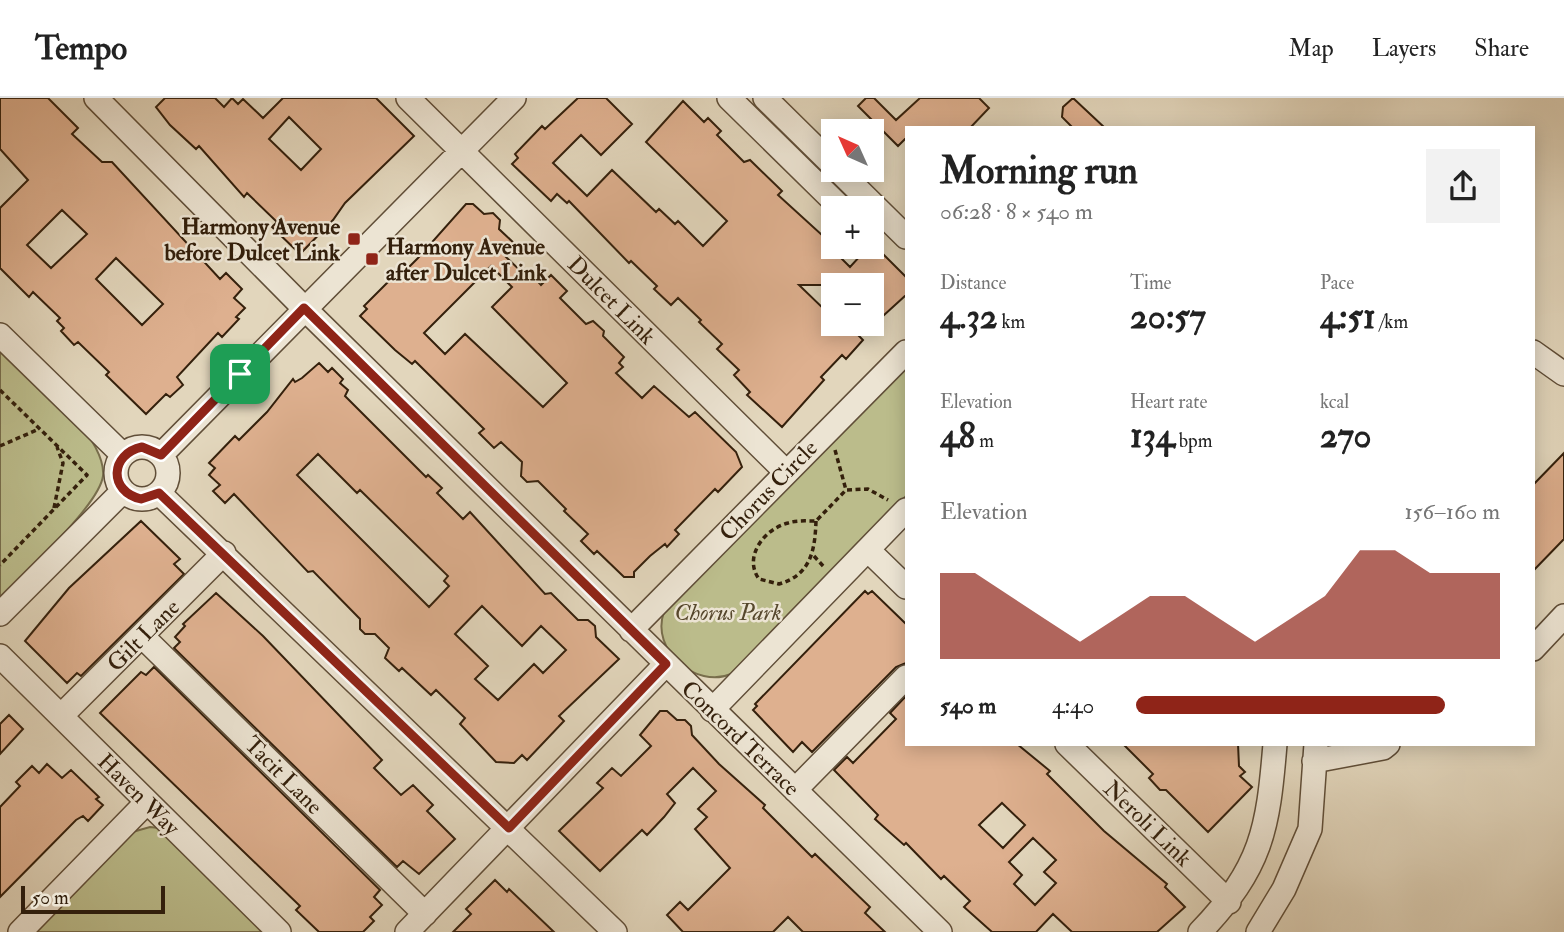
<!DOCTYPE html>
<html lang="en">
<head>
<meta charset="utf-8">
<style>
	body { margin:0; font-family:"IM FELL Double Pica",serif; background:#f2f2f2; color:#222; height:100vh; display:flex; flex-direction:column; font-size:26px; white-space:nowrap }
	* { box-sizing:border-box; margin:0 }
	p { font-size:23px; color:#767676 }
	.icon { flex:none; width:38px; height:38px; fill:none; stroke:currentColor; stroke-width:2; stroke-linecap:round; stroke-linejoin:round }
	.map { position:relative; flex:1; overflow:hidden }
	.sheet { position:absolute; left:905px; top:28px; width:630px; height:620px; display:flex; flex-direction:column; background:#fff; border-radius:0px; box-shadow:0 4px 18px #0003 }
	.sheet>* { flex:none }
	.needle { width:46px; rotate:315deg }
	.buttons { position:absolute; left:821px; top:21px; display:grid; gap:14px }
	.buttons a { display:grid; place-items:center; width:63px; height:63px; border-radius:0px; background:#fff; box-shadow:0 4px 18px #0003; font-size:35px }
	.scale { position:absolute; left:21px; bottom:18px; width:144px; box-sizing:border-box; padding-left:7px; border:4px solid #34200c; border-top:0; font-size:19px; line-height:24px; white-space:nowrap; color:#34200c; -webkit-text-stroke:5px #ece4d3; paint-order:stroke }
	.pin { position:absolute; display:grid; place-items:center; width:60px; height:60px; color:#fff; margin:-30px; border-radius:14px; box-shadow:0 4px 10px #0006 }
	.round { display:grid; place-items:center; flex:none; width:74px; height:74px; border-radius:0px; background:#f2f2f2 }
	.summary { display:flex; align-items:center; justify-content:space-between; height:119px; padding:0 35px }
	h1 { font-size:38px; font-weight:700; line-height:52px }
	.stats { display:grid; grid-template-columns:repeat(3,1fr); gap:10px; height:119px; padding:7px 35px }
	.stats div { display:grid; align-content:center }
	.stats b { font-size:35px; font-weight:700 }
	.stats small { font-size:19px; font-weight:400 }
	.stats p { font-size:19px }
	.chart { height:196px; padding:14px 35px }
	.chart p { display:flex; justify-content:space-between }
	.chart svg { width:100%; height:126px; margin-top:7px; fill:#8f2418; opacity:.7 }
	ul { padding:0 35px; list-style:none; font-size:23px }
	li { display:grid; grid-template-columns:112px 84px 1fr; align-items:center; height:52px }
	li i { height:18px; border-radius:9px; background:#8f2418 }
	header { display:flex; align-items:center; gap:42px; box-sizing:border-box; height:98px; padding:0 35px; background:#fff; border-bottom:2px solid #e0e0e0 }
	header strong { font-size:33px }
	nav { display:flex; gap:38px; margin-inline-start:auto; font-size:24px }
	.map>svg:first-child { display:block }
	.green { fill:#bbbc8b; stroke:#786e4c; stroke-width:2 }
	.building { fill:#deb08f; stroke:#34200c; stroke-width:2; fill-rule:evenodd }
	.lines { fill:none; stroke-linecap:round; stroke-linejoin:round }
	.minor-casing { stroke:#604e38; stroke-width:26 }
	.path { stroke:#34200c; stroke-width:3.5; stroke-dasharray:5 3.5; stroke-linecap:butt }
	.minor { stroke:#ece4d3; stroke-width:23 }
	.route-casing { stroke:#fff; stroke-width:14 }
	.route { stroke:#8f2418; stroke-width:9 }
	.poi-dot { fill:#8f2418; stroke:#ece4d3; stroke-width:2.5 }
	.labels { text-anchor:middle; stroke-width:5; stroke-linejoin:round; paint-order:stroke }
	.poi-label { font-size:23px; font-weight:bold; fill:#34200c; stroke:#ece4d3; text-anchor:end }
	.street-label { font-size:23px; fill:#34200c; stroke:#ece4d3 }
	.park-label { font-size:23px; font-style:italic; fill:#56472c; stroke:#ece4d3 }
</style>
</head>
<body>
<header>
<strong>Tempo</strong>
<nav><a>Map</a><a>Layers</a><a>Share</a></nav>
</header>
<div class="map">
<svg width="1564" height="834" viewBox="0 0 1564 834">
	<rect width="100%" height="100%" fill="#e2d6bc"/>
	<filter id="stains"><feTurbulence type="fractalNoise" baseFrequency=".00286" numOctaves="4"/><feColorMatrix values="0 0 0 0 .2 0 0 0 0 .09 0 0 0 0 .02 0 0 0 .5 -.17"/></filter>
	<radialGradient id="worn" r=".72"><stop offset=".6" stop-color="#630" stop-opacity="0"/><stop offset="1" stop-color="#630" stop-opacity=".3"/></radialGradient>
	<path class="green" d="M0 247C28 274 107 337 103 378 99 408 23 476 0 500Z
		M906 265V398L731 576C696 591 650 552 664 514Z
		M150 729 159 730 270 834H31L129 735Z"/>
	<path class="building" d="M0 0H48L78 30 72 36 102 64H112L220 181 226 175 242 191 234 200 245 210 236 219 239 221 222 239 218 235 177 279 183 287 170 299 166 296 146 316 106 277 109 274 78 244 74 247 61 233 64 230 57 223 60 220 33 194 29 199 0 170V110L28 82 0 51ZM62 112 87 136 51 170 27 147ZM116 160 163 206 142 227 96 181Z
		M165 0H215L224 9 232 0 238 6 243 1 263 20 283 0H376L414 38 345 105 333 122 300 156 272 129 277 124 247 95 244 99 199 48 196 51 170 27 156 9ZM289 19 321 51 301 72 269 41Z
		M578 0H606L632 26 601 57 581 37 553 65 587 98 612 72 656 114 659 111 675 126 678 123 703 148 727 123 646 44 683 3 704 24 708 20 721 33 717 37 744 64 750 62 782 93 778 97 822 137 824 143 850 169 872 145 906 179V197L872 228V187H799L826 213 833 226 844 235 850 229 863 242 846 261 842 257 821 279 824 282 782 329 747 297 750 294 734 277 739 272 717 251 722 246 699 224 701 222 678 200 671 207 654 191 657 188 631 163 629 165 569 103 567 105 557 96 551 103 512 66 518 60 515 56 542 28 545 31Z
		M866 0H874L896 22 920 0H979L989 10 970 30H906V40L898 48 858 8Z
		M1073 0 1105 30H1073L1062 19 1063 9Z
		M466 106H473L484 116 493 115 500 122 499 131 517 148 506 159 531 183 534 179 541 187 551 177 567 193 560 200 586 226 593 223 604 233 603 238 624 259 619 265 623 269 616 275 642 300 654 288 689 319 695 314 736 354 742 369 718 394 715 391 675 432 679 436 667 449 665 446 650 458 634 474V479H624L597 453 594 456 581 443 588 436 564 413 566 411 538 383 527 384 521 378 522 364 501 344 494 350 479 335 484 331 415 263 412 266 395 252 360 218 367 211 364 208 392 180 395 183 418 160ZM491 168 512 189 492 209 567 285 543 309 465 236 445 256 424 235Z
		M319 265 328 274 332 270 343 281 340 285 348 292 345 298 426 379 428 377 442 390 437 395 463 421 470 414 545 496 551 495 578 522H588L595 528 596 539 619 561 559 618 564 623 527 662 522 657 514 665 496 664 460 626 465 620 436 592 431 597 402 570 399 573 385 560 389 550 375 536H365L360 531V521L313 473 308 474 234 396 225 405 213 393 220 387 209 377 215 370 209 365 235 338 239 342 267 314 293 281 295 284 302 280ZM318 356 357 395 360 392 448 478 444 483 449 488 429 509 297 377ZM482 508 522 548 541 528 566 552 543 575 534 566 498 602 475 581 488 568 455 536Z
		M1564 355V441L1533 473V387Z
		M141 423 180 461 174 466 184 476 81 578 77 575 67 585 25 543 69 490Z
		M865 493 868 496 872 493 906 526V565L896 569 812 654 802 644 793 654 753 612 757 608 755 606Z
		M216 495 263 538 382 662 374 670 401 697 413 687 433 707 427 713 455 741 419 776 403 763 397 769 174 550 180 544 175 539 185 528 183 526Z
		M154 569 380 792 374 799 382 807 370 819 374 823 363 834H319L296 812 300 808 100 615 141 574 146 577Z
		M906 598V646H1017L1050 673 1047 676 1104 733 1167 786 1165 789 1185 809 1157 834H1072L1053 816 1036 834H992L964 809 970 803 944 778 941 781 906 745 904 747 886 731 875 721 878 717 834 672 847 659 853 665 896 621 890 615ZM1002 705 1025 727 1003 750 979 727ZM1033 740 1056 762 1044 774 1056 785 1035 807 1014 786 1022 777 1009 764Z
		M660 613H667L677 622H685L691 628 692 637 719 666 765 707 763 710 812 759 815 756 870 809 865 815 885 834H803L788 819 773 834H683L667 817 680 804 688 812 730 770 695 731 707 719 698 711 716 693 693 670 667 696 675 705 664 719 647 737 642 732 600 773 559 733 603 690 597 685 612 670 621 678 651 648 640 637Z
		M9 617 23 631 0 656V626Z
		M1123 646H1238L1239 668 1245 674 1240 678 1252 689 1208 734 1166 692H1160L1149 680 1153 676Z
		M47 666 62 680 71 672 99 699 96 701 103 707 88 723 83 718 76 722 0 799V709L20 688 16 684 32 668 39 675Z
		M495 782 507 794 509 791 554 834H453L471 816 466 811Z"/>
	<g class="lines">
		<defs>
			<path id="minor" d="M96 0 304 210 940 834
				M408 0 786 374
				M729 0 841 110
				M765 0 833 67
				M838 72 906 139
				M0 237 123 357
				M1533 254 1564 276
				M116 375a26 26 0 1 1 52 0a26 26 0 1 1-52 0Z
				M161 357 514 0
				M159 395 615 834
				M868 452 906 489
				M0 516 123 393
				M631 532 906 254
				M142 538 425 816
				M1533 551 1564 518
				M0 558 279 834
				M712 612 906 412
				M61 618 224 455
				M1067 646 1229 804
				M1314 663 1383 650 1388 646
				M795 692 906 579
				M20 834 147 704
				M407 834 666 566
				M1200 834C1262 769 1268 732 1275 646
				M1258 834 1284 791 1310 731 1316 646"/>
		</defs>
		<use href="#minor" class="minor-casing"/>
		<path class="path" d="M0 292 87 377 0 467
			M0 348 39 331
			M835 352 846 392 868 391 888 402
			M54 410 63 365 57 349
			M816 423C815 452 811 477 779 486L759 481C743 459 764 431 788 425 797 422 807 423 816 423L846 392
			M814 458 824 469"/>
		<use href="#minor" class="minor"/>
	</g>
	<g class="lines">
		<defs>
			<path id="route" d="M304 210 666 566 509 730 159 395 141 401C108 393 110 356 142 349L161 357Z"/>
		</defs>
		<use href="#route" class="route-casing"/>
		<use href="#route" class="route"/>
	</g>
	<g class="poi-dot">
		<rect x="347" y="134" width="14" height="14" rx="3.5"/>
		<rect x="365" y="154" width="14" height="14" rx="3.5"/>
	</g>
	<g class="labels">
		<g class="poi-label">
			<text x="340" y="136">Harmony Avenue<tspan x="340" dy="26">before Dulcet Link</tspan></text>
			<text x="386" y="156" text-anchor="start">Harmony Avenue<tspan x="386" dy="26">after Dulcet Link</tspan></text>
		</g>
		<g class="street-label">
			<text transform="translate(612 202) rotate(45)" y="8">Dulcet Link</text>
			<text transform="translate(768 392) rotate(-46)" y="8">Chorus Circle</text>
			<text transform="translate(143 537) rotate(-45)" y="8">Gilt Lane</text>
			<text transform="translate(741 640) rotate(44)" y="8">Concord Terrace</text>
			<text transform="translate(284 677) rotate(45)" y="8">Tacit Lane</text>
			<text transform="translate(139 696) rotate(45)" y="8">Haven Way</text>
			<text transform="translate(1148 725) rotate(44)" y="8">Neroli Link</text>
		</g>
		<g class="park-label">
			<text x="728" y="522">Chorus Park</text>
		</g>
	</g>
	<rect width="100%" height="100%" filter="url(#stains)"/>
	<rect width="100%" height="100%" fill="url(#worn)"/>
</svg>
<div class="buttons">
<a><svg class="needle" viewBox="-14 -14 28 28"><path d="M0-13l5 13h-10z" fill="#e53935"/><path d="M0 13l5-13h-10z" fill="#767676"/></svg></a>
<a>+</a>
<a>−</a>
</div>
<div class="scale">50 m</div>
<div class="pin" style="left:240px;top:276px;background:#1e9e55"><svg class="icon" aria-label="arrive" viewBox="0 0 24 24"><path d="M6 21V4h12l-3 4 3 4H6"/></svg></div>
<section class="sheet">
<div class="summary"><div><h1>Morning run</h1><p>06:28 · 8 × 540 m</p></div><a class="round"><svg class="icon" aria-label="share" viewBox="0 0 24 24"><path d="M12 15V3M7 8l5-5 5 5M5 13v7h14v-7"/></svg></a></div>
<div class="stats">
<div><p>Distance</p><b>4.32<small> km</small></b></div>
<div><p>Time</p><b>20:57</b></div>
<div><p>Pace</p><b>4:51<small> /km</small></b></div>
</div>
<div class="stats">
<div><p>Elevation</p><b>48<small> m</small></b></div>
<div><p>Heart rate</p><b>134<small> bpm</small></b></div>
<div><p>kcal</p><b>270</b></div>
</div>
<div class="chart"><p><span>Elevation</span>156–160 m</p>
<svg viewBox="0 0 160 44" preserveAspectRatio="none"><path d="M0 44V14L10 14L20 22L30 30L40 38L50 30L60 22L70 22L80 30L90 38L100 30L110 22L120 6L130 6L140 14L150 14L160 14V44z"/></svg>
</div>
<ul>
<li><b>540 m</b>4:40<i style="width:85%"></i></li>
</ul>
</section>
</div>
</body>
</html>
